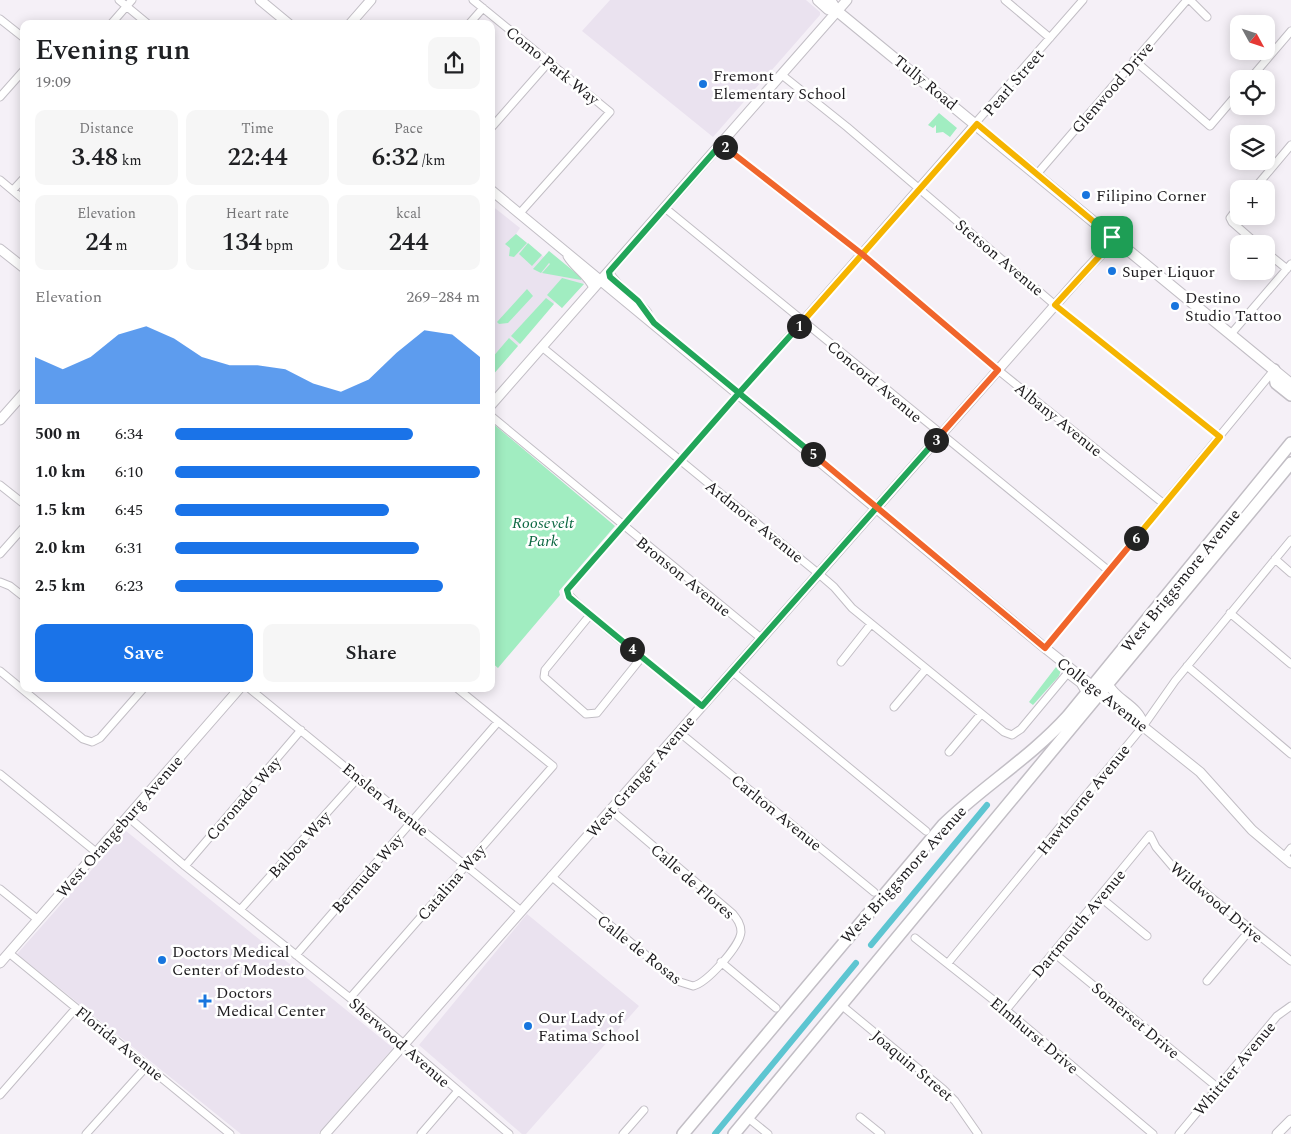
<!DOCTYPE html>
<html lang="en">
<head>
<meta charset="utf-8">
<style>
	body { margin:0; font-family:Spectral,serif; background:#f6f6f6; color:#202124; height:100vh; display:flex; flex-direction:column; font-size:19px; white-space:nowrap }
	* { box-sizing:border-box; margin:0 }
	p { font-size:16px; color:#757577 }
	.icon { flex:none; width:28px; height:28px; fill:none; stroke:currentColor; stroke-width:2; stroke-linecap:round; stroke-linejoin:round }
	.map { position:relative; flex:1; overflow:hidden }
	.drawer { position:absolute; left:20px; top:20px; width:475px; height:672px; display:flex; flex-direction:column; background:#fff; border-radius:10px; box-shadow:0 2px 12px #0003 }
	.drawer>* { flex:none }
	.needle { width:32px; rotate:130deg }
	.tools { position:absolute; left:1230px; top:15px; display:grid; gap:10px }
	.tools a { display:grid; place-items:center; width:45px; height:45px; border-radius:10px; background:#fff; box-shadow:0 2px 12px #0003; font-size:25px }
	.pin { position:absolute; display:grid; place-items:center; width:42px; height:42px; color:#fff; margin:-21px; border-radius:10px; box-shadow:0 2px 8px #0006 }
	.km { position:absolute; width:25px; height:25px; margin:-12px; border-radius:50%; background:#222; color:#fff; font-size:14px; line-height:25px; text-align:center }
	.round { display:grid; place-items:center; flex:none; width:52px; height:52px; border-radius:10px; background:#f6f6f6 }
	.head { display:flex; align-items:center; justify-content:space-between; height:85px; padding:0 15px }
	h1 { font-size:28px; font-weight:600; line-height:38px }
	.figures { display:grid; grid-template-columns:repeat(3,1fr); gap:8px; height:85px; padding:5px 15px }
	.figures div { display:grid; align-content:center; border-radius:10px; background:#f6f6f6; text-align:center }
	.figures b { font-size:25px; font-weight:600 }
	.figures small { font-size:14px; font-weight:400 }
	.figures p { font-size:14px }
	.chart { height:140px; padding:10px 15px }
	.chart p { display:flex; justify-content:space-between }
	.chart svg { width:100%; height:90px; margin-top:5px; fill:#1a73e8; opacity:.7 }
	.primary-button { display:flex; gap:10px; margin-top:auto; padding:10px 15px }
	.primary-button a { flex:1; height:58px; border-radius:10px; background:#1a73e8; color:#fff; font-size:20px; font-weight:600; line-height:58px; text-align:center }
	.primary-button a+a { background:#f6f6f6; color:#202124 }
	ul { padding:0 15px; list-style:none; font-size:16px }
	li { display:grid; grid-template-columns:80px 60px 1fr; align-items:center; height:38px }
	li i { height:12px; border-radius:6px; background:#1a73e8 }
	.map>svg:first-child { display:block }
	.built { fill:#eae2ef }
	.green { fill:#a1edc1 }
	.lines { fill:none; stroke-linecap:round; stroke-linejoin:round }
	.canal { stroke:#5dc5d1; stroke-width:6 }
	.minor-casing { stroke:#c2bec5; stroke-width:9 }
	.tertiary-casing { stroke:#c2bec5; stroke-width:11 }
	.secondary-casing { stroke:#c2bec5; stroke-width:12 }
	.primary-casing { stroke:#c2bec5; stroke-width:14 }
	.minor { stroke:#fff; stroke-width:7 }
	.tertiary { stroke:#fff; stroke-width:9 }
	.secondary { stroke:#fff; stroke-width:10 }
	.primary { stroke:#fff; stroke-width:11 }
	.split-1-casing { stroke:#fff; stroke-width:10 }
	.split-2-casing { stroke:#fff; stroke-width:10 }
	.split-3-casing { stroke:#fff; stroke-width:10 }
	.split-4-casing { stroke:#fff; stroke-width:10 }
	.split-5-casing { stroke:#fff; stroke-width:10 }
	.split-6-casing { stroke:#fff; stroke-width:10 }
	.split-7-casing { stroke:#fff; stroke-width:10 }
	.split-1 { stroke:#f5b400; stroke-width:6 }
	.split-2 { stroke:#22a559; stroke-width:6 }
	.split-3 { stroke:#f0652b; stroke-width:6 }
	.split-4 { stroke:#22a559; stroke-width:6 }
	.split-5 { stroke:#22a559; stroke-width:6 }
	.split-6 { stroke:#f0652b; stroke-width:6 }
	.split-7 { stroke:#f5b400; stroke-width:6 }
	.poi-dot { fill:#1775de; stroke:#fff; stroke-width:2 }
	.labels { text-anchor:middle; stroke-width:5; stroke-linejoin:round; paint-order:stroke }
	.street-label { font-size:16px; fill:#1d1b1e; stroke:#fff }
	.poi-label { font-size:16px; fill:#1d1b1e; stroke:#fff; text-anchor:start }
	.park-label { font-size:16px; font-style:italic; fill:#0d6842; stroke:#fff }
</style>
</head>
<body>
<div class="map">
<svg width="1291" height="1134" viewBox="0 0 1291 1134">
	<rect width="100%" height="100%" fill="#f5f0f7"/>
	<path class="built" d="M610 0H806L820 12V15L713 137 582 31Z
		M491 205 520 228 516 234 544 257 549 251 585 282 562 308 555 302 491 377Z
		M126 831 393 1048 318 1134H241L17 954Z
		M527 914 639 1006 526 1134H522L419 1045Z"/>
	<path class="green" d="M939 113 957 128 950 137 943 132 936 133V125L933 128 928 125Z
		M516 234 527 243 514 257 509 256 510 248 505 244Z
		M528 243 542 255 532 266 519 254Z
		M549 251 582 278 581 280 542 273 550 264 549 263 541 273 533 269Z
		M562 278 584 284 562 308 547 295Z
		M527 289 533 296 508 323 499 324 497 322Z
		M546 298 554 304 520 344 511 336Z
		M509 338 518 346 491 377V359Z
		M491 422 615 526 559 591 560 595 498 668 491 662Z
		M1056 667 1061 670 1059 676 1033 705 1029 702Z"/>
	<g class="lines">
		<path class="canal" d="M871 945 987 805
			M715 1134 856 963"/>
		<defs>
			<path id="minor" d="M119 0 148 24
				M473 0 610 112 520 213
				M1005 0 1050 38
				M1190 0 1207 17
				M0 19 24 38
				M111 24 132 0
				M469 24 483 8
				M1134 60 1210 126 1239 92
				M782 75 847 127 1055 305 1220 437
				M1250 79 1291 31
				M0 97 24 70
				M491 128 549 62
				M721 144 862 254 998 370 1164 504
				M1037 174 1187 0
				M0 180 24 200
				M1254 189 1291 145
				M13 190 24 178
				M1239 206 1230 218 1232 222 1257 244
				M665 208 1109 571
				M1266 252 1287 269
				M1231 334 1291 264
				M542 347 819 574 834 587 852 608 1004 732 1012 735 1021 729 1071 669
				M491 416 762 639
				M0 485 24 504
				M0 554 24 527
				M1275 559 1291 573
				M0 582 10 586 24 597
				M1230 613 1291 664
				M590 615 545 670 544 677 586 714 597 713 642 657
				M1045 648 1274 370
				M841 662 871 624
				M1187 666 1291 754
				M0 671 83 739 92 742 100 738 143 689
				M733 672 926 831
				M250 689 521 911
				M702 706C685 692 567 600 567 590L1083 0
				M894 707 926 669
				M679 732 874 892
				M949 752 981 714
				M0 774 96 852
				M128 817 185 866 350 998 509 1134
				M1284 857 1291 848
				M185 866 301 730
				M551 876 677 981 693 986C707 983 740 946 741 932 741 924 737 919 733 914L611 810
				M0 889 37 919
				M1100 897 1147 936
				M240 910 358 778
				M915 938 1006 1010 1153 1134
				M9 953 230 1134
				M1054 953 1217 1087
				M296 955 498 722
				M721 962 776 1008
				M948 963 1144 725 1175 681 1291 540
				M1207 981 1250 930
				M350 998 553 766 458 689
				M840 1004 943 1089 955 1101 978 1134
				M1006 1010 1150 835 1156 847 1173 867 1291 961
				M0 1095 76 1008
				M747 1117 768 1134
				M860 1117 881 1134
				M86 1134 147 1066
				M421 1134 457 1092
				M623 1134 644 1110
				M1179 1134 1277 1016 1291 1006"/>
			<path id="tertiary" d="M260 0 289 24
				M350 24 371 0
				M491 190 1045 648 1200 772 1252 830 1291 863
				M0 249 24 268
				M568 256C575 268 589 275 594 288
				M609 272C611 282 639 302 647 313
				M491 405 847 0
				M0 420 24 393
				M1068 673 1081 683 1087 693
				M1108 684C1117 701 1137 704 1144 725
				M0 963 239 689
				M325 1134 1086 270 1105 250 1112 237
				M1277 1134 1291 1120"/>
			<path id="secondary" d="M818 0 828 9 837 11 1291 384
				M830 0 837 11"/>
			<path id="primary" d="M1274 370 1276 383 1291 395
				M683 1134 943 825C983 786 1030 758 1068 716L1291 443
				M734 1134 1291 463"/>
		</defs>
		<use href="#minor" class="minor-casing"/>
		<use href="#tertiary" class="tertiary-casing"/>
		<use href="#secondary" class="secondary-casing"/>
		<use href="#primary" class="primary-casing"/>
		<use href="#minor" class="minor"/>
		<use href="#tertiary" class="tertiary"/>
		<use href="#secondary" class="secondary"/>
		<use href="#primary" class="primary"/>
	</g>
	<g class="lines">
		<defs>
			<path id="split-1" d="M799 326 977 124 1112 237"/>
			<path id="split-2" d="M725 147 721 144 609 272 610 277 638 301 654 323 739 393 799 326"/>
			<path id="split-3" d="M725 147 862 254 998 370 936 440"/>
			<path id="split-4" d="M632 649 702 706 936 440"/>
			<path id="split-5" d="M632 649 569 597 567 590 739 393 813 454"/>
			<path id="split-6" d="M813 454 1045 648 1136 538"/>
			<path id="split-7" d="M1112 237 1105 250 1055 305 1220 437 1136 538"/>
		</defs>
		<use href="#split-1" class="split-1-casing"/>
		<use href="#split-2" class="split-2-casing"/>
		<use href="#split-3" class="split-3-casing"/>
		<use href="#split-4" class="split-4-casing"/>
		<use href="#split-5" class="split-5-casing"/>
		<use href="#split-6" class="split-6-casing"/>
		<use href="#split-7" class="split-7-casing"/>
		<use href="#split-1" class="split-1"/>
		<use href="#split-2" class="split-2"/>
		<use href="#split-3" class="split-3"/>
		<use href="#split-4" class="split-4"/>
		<use href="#split-5" class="split-5"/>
		<use href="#split-6" class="split-6"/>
		<use href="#split-7" class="split-7"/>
	</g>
	<g class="poi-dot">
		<circle cx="703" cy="84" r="5"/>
		<circle cx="1086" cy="195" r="5"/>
		<circle cx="1112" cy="271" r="5"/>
		<circle cx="1175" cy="306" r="5"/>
		<circle cx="162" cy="960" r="5"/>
		<path d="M202.5 993.5h5v5h5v5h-5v5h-5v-5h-5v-5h5z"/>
		<circle cx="528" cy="1026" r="5"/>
	</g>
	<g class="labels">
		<g class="street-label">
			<text transform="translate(553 65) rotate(39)" y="6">Como Park Way</text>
			<text transform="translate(926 82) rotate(39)" y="6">Tully Road</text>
			<text transform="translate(1013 82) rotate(-49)" y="6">Pearl Street</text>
			<text transform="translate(1112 87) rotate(-49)" y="6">Glenwood Drive</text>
			<text transform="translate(1000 257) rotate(40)" y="6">Stetson Avenue</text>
			<text transform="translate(875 381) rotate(40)" y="6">Concord Avenue</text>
			<text transform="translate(1059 419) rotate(39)" y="6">Albany Avenue</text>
			<text transform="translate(755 521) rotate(39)" y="6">Ardmore Avenue</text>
			<text transform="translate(684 576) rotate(39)" y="6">Bronson Avenue</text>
			<text transform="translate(1180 580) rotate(-51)" y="6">West Briggsmore Avenue</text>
			<text transform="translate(1103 694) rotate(38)" y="6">College Avenue</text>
			<text transform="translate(640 776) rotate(-49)" y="6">West Granger Avenue</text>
			<text transform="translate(243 798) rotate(-49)" y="6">Coronado Way</text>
			<text transform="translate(386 799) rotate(39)" y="6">Enslen Avenue</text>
			<text transform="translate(1083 799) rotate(-51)" y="6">Hawthorne Avenue</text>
			<text transform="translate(777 812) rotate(39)" y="6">Carlton Avenue</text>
			<text transform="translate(119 826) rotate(-49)" y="6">West Orangeburg Avenue</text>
			<text transform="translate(299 844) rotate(-48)" y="6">Balboa Way</text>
			<text transform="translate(367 873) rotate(-49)" y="6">Bermuda Way</text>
			<text transform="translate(903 874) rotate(-48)" y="6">West Briggsmore Avenue</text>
			<text transform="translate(693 881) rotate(41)" y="6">Calle de Flores</text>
			<text transform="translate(451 882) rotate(-49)" y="6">Catalina Way</text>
			<text transform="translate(1217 902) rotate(40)" y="6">Wildwood Drive</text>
			<text transform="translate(1078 923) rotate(-50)" y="6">Dartmouth Avenue</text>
			<text transform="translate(640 949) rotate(38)" y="6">Calle de Rosas</text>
			<text transform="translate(1136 1020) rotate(40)" y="6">Somerset Drive</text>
			<text transform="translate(1035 1035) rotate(40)" y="6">Elmhurst Drive</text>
			<text transform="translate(400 1042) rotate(41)" y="6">Sherwood Avenue</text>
			<text transform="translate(120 1043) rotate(39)" y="6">Florida Avenue</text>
			<text transform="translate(913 1065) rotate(40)" y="6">Joaquin Street</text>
			<text transform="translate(1234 1068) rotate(-50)" y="6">Whittier Avenue</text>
		</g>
		<g class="poi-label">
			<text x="713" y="81">Fremont<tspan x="713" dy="18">Elementary School</tspan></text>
			<text x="1096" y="201">Filipino Corner</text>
			<text x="1122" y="277">Super Liquor</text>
			<text x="1185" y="303">Destino<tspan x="1185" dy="18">Studio Tattoo</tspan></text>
			<text x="172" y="957">Doctors Medical<tspan x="172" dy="18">Center of Modesto</tspan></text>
			<text x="216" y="998">Doctors<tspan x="216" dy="18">Medical Center</tspan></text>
			<text x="538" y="1023">Our Lady of<tspan x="538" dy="18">Fatima School</tspan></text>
		</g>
		<g class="park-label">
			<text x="543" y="528">Roosevelt<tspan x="543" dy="18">Park</tspan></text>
		</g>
	</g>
</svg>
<div class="tools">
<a><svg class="needle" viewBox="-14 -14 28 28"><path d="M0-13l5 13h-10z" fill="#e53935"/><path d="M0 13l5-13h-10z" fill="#757577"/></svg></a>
<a><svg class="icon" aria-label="locate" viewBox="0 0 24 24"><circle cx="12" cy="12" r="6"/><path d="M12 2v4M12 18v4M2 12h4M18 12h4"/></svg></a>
<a><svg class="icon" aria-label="layers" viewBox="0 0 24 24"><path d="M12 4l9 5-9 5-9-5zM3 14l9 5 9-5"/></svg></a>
<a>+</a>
<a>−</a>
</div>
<div class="pin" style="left:1112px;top:237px;background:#1e9e55"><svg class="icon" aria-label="arrive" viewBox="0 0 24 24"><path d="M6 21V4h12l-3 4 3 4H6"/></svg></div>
<b class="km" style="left:799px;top:326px">1</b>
<b class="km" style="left:725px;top:147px">2</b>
<b class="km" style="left:936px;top:440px">3</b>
<b class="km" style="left:632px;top:649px">4</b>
<b class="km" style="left:813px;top:454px">5</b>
<b class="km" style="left:1136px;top:538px">6</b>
<section class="drawer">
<div class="head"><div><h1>Evening run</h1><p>19:09</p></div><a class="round"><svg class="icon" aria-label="share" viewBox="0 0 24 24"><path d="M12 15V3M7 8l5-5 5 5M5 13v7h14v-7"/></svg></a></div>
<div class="figures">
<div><p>Distance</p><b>3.48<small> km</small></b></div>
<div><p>Time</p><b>22:44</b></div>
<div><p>Pace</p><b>6:32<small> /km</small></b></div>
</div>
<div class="figures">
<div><p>Elevation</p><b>24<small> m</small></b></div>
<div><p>Heart rate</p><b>134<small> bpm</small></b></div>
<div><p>kcal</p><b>244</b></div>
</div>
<div class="chart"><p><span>Elevation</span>269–284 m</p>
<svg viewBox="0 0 160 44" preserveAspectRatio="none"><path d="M0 44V21L10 27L20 21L30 10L40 6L50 12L60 21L70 25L80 25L90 27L100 34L110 38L120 32L130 19L140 8L150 10L160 21V44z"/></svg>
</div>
<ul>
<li><b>500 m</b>6:34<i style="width:78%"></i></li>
<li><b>1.0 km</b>6:10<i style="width:100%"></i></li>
<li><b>1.5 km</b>6:45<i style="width:70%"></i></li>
<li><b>2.0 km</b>6:31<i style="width:80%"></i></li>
<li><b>2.5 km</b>6:23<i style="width:88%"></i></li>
</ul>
<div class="primary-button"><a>Save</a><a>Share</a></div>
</section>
</div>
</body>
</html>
